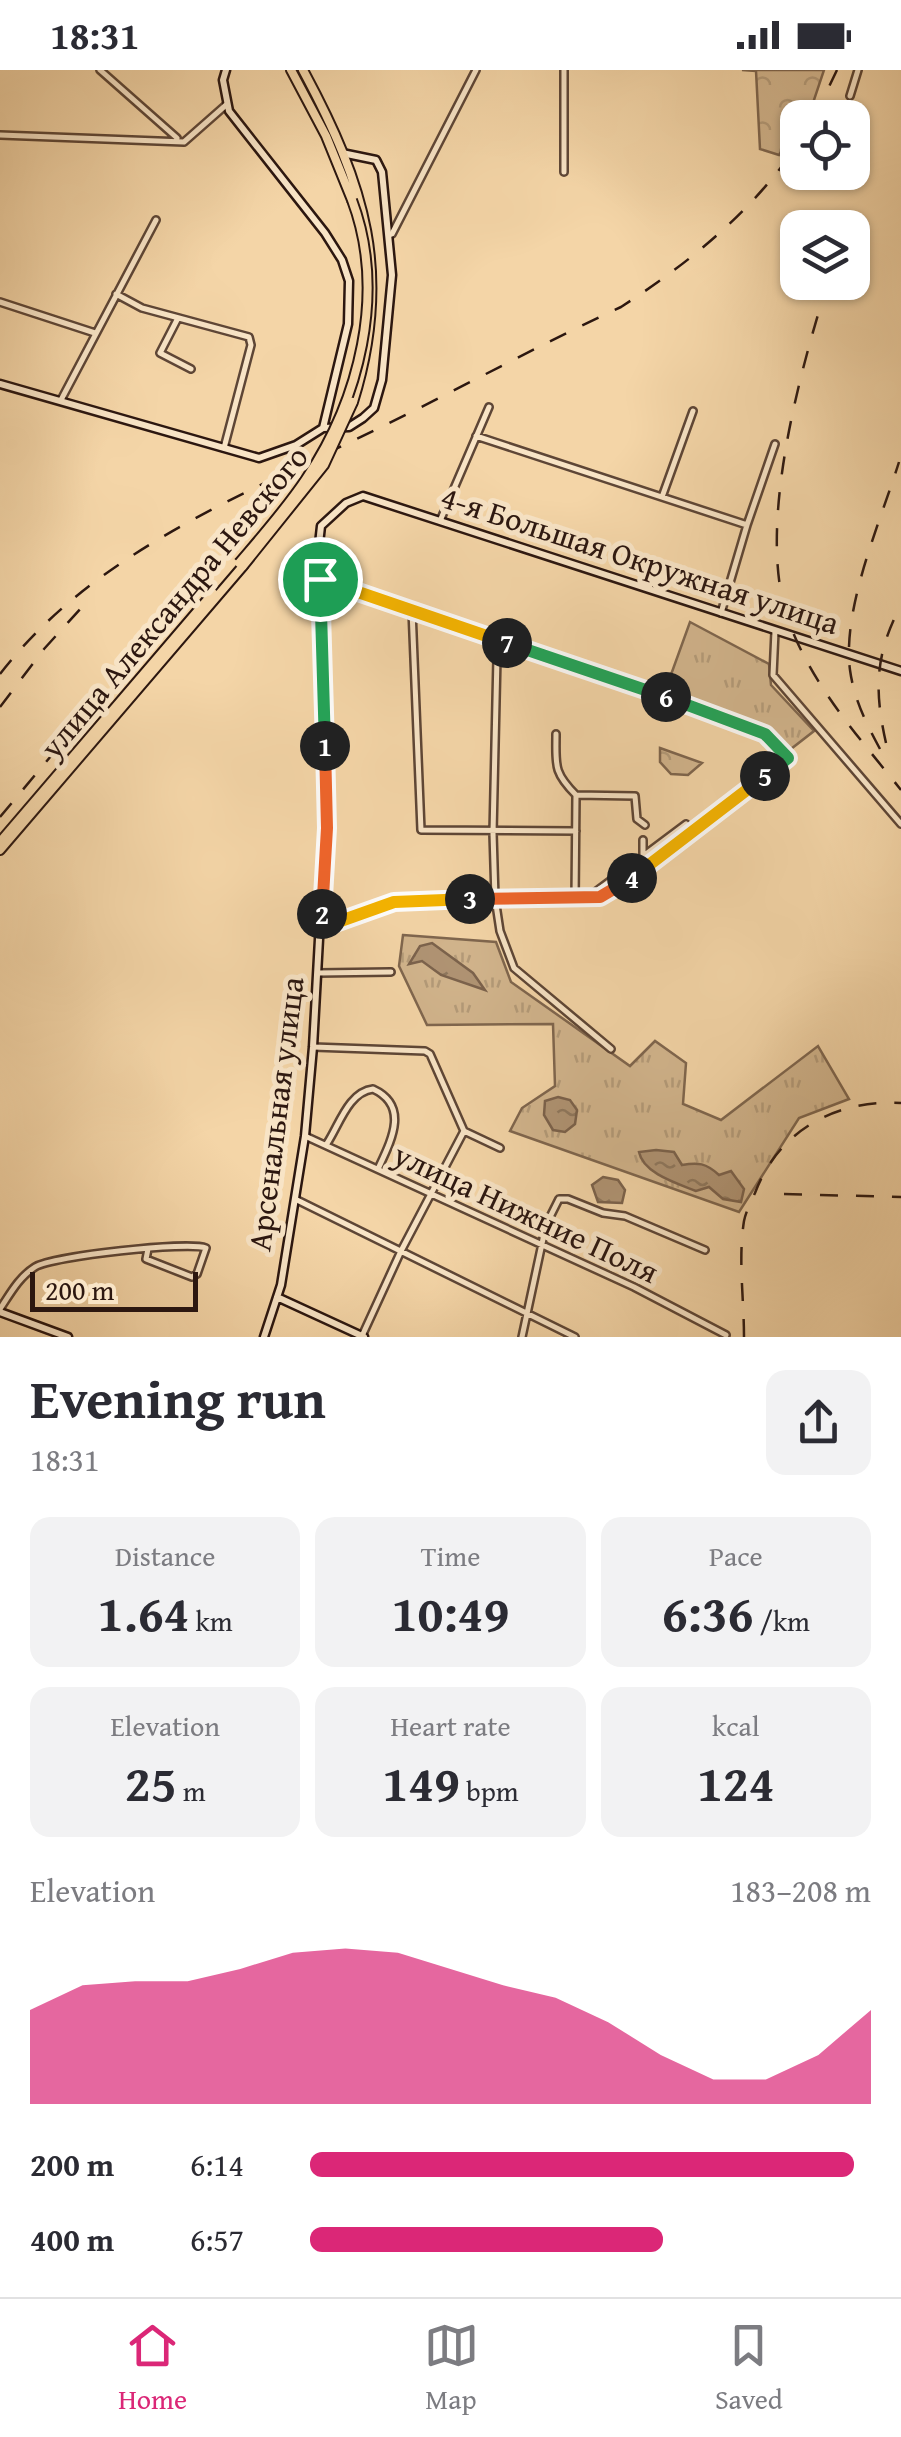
<!DOCTYPE html>
<html lang="en">
<head>
<meta charset="utf-8">
<style>
	body { margin:0; font-family:"Gentium Book Plus",serif; background:#f2f2f3; color:#2b2b33; height:100vh; display:flex; flex-direction:column; font-size:38px; white-space:nowrap }
	* { box-sizing:border-box; margin:0 }
	p { font-size:32px; color:#7c7c81 }
	.icon { flex:none; width:55px; height:55px; fill:none; stroke:currentColor; stroke-width:2; stroke-linecap:round; stroke-linejoin:round }
	.map { position:relative; height:1267px; overflow:hidden }
	.side { display:flex; flex-direction:column; background:#fff; flex:1 }
	.side>* { flex:none }
	.controls { position:absolute; left:780px; top:30px; display:grid; gap:20px }
	.controls a { display:grid; place-items:center; width:90px; height:90px; border-radius:20px; background:#fff; box-shadow:0 2px 8px #0004; font-size:50px }
	.scale { position:absolute; left:30px; bottom:25px; width:168px; box-sizing:border-box; padding-left:10px; border:5px solid #2c1710; border-top:0; font-size:28px; line-height:35px; white-space:nowrap; color:#2c1710; -webkit-text-stroke:8px #f8e4c6; paint-order:stroke }
	.pin { position:absolute; display:grid; place-items:center; width:85px; height:85px; color:#fff; margin:-42px; border:5px solid #fff; border-radius:50%; box-shadow:0 2px 10px #0007 }
	.km { position:absolute; width:50px; height:50px; margin:-25px; border-radius:50%; background:#222; color:#fff; font-size:28px; line-height:50px; text-align:center }
	.round { display:grid; place-items:center; flex:none; width:105px; height:105px; border-radius:20px; background:#f2f2f3 }
	.overview { display:flex; align-items:center; justify-content:space-between; height:170px; padding:0 30px }
	h1 { font-size:55px; font-weight:800; line-height:75px }
	.figures { display:grid; grid-template-columns:repeat(3,1fr); gap:15px; height:170px; padding:10px 30px }
	.figures div { display:grid; align-content:center; border-radius:20px; background:#f2f2f3; text-align:center }
	.figures b { font-size:50px; font-weight:800 }
	.figures small { font-size:28px; font-weight:400 }
	.figures p { font-size:28px }
	.chart { height:280px; padding:20px 30px }
	.chart p { display:flex; justify-content:space-between }
	.chart svg { width:100%; height:180px; margin-top:10px; fill:#db2777; opacity:.7 }
	ul { padding:0 30px; list-style:none; font-size:32px }
	li { display:grid; grid-template-columns:160px 120px 1fr; align-items:center; height:75px }
	li i { height:25px; border-radius:12px; background:#db2777 }
	.status { display:flex; justify-content:space-between; align-items:center; height:70px; padding:0 50px; background:#fff; direction:ltr }
	.status svg { height:28px; fill:currentColor }
	.tabs { display:flex; justify-content:space-around; align-items:center; height:140px; border-top:2px solid #e1e1e2; background:#fff; font-size:28px; color:#7c7c81 }
	.tabs a { display:grid; justify-items:center; gap:5px }
	.tabs .on { color:#db2777 }
	.map>svg:first-child { display:block }
	.grass { fill:url(#grass-tufts); stroke:#7f664e; stroke-width:2.5 }
	.forest { fill:url(#forest-crowns); stroke:#7f664e; stroke-width:2.5 }
	.water { fill:url(#water-ripples); stroke:#7b624c; stroke-width:2.5 }
	.lines { fill:none; stroke-linecap:round; stroke-linejoin:round }
	.street-casing { stroke:#5e4636; stroke-width:10 }
	.secondary-casing { stroke:#2c1710; stroke-width:11 }
	.primary-casing { stroke:#2c1710; stroke-width:12 }
	.street { stroke:#f8e4c6; stroke-width:5 }
	.secondary { stroke:#f8e4c6; stroke-width:6 }
	.primary { stroke:#f4d5a7; stroke-width:8 }
	.rail { stroke:#2c1710; stroke-width:2.5; stroke-dasharray:18 18; stroke-linecap:butt }
	.primary-bridge-casing { stroke:#2c1710; stroke-width:12; stroke-linecap:butt }
	.primary-bridge { stroke:#f4d5a7; stroke-width:8 }
	.split-1-casing { stroke:#fff; stroke-width:20 }
	.split-2-casing { stroke:#fff; stroke-width:20 }
	.split-3-casing { stroke:#fff; stroke-width:20 }
	.split-4-casing { stroke:#fff; stroke-width:20 }
	.split-5-casing { stroke:#fff; stroke-width:20 }
	.split-6-casing { stroke:#fff; stroke-width:20 }
	.split-7-casing { stroke:#fff; stroke-width:20 }
	.split-8-casing { stroke:#fff; stroke-width:20 }
	.split-1 { stroke:#22a559; stroke-width:12 }
	.split-2 { stroke:#f0652b; stroke-width:12 }
	.split-3 { stroke:#f5b400; stroke-width:12 }
	.split-4 { stroke:#f0652b; stroke-width:12 }
	.split-5 { stroke:#f5b400; stroke-width:12 }
	.split-6 { stroke:#22a559; stroke-width:12 }
	.split-7 { stroke:#22a559; stroke-width:12 }
	.split-8 { stroke:#f5b400; stroke-width:12 }
	.labels { text-anchor:middle; stroke-width:10; stroke-linejoin:round; paint-order:stroke }
	.street-label { font-size:32px; fill:#2c1710; stroke:#f8e4c6 }
</style>
</head>
<body>
<div class="status"><b>18:31</b><svg viewBox="0 0 49 12"><path d="M0 12V9h3v3zM5 12V6h3v6zM10 12V3h3v9zM15 12V0h3v12zM26 1h20v11H26zM47 4h2v5h-2z"/></svg></div>
<div class="map">
<svg width="901" height="1267" viewBox="0 0 901 1267">
	<defs>
		<pattern id="grass-tufts" width="24" height="20" patternUnits="userSpaceOnUse" patternTransform="scale(2.5)"><rect width="24" height="20" fill="#d2b58d"/><path d="M3 7l-1-3M5 7V3M7 7l1-3M15 17l-1-3M17 17v-4M19 17l1-3" fill="none" stroke="#b49b79"/></pattern>
		<pattern id="forest-crowns" width="20" height="18" patternUnits="userSpaceOnUse" patternTransform="scale(2.5)"><rect width="20" height="18" fill="#d2b58d"/><path d="M2 6a3 3 0 1 1 6 0M12 15a3 3 0 1 1 6 0" fill="none" stroke="#b49b79"/></pattern>
		<pattern id="water-ripples" width="26" height="14" patternUnits="userSpaceOnUse" patternTransform="scale(2.5)"><rect width="26" height="14" fill="#b09474"/><path d="M2 4q2-2 4 0t4 0M15 11q2-2 4 0t4 0" fill="none" stroke="#8f785e"/></pattern>
	</defs>
	<rect width="100%" height="100%" fill="#f4d5a7"/>
	<filter id="stains"><feTurbulence type="fractalNoise" baseFrequency=".002" numOctaves="4"/><feColorMatrix values="0 0 0 0 .2 0 0 0 0 .09 0 0 0 0 .02 0 0 0 .5 -.17"/></filter>
	<radialGradient id="worn" r=".72"><stop offset=".6" stop-color="#630" stop-opacity="0"/><stop offset="1" stop-color="#630" stop-opacity=".3"/></radialGradient>
	<path class="grass" d="M690 552 769 594 771 615 814 661 787 682 762 658 664 624Z
		M403 865 496 872 511 912 630 996 655 971 686 993 683 1034 721 1050 818 976 849 1029 799 1048 739 1142 510 1061 522 1038 555 1016 553 954 427 955 399 896Z"/>
	<path class="forest" d="M742 0H824L810 42 806 47 798 48 797 59 779 85 760 79 756 1Z
		M660 678 702 693 688 705 671 704 660 692Z"/>
	<path class="water" d="M432 873 473 903 485 920 441 905 422 891 409 894 420 876Z
		M558 1027 570 1030 577 1040 575 1054 565 1062 553 1060 544 1045 545 1031Z
		M656 1080 674 1082 682 1095C698 1092 706 1093 719 1105L731 1101 744 1119 741 1132 723 1129 709 1117 696 1121C676 1113 643 1103 639 1082Z
		M603 1107 618 1110 625 1120 622 1133 598 1132 592 1115Z"/>
	<g class="lines">
		<defs>
			<path id="street" d="M100 0 177 68
				M564 0V102
				M850 26 858 0
				M0 65 184 72 226 35
				M389 165 392 164 476 0
				M116 224 142 238 249 267 251 275 224 378
				M0 232 95 263
				M178 248 160 283 191 299
				M61 330 156 150
				M476 366 747 455 721 543
				M662 427 693 341
				M440 451 489 337
				M747 455 775 374
				M319 509 749 657 765 664 787 688 612 822 586 829
				M412 540 421 760 576 761
				M775 561 773 605 901 754
				M501 571 497 587 493 763 495 828 500 861 514 898 611 979
				M556 664C556 695 553 702 576 725
				M643 786V770
				M575 829H586L686 754
				M321 858 394 832 411 829H575L576 725 635 726 637 749 645 755
				M318 903 391 902
				M313 977 425 981 430 984 464 1061 500 1078
				M305 1066 634 1217 726 1265
				M326 1075C339 1056 348 1022 373 1019 410 1036 391 1071 378 1099
				M295 1129 575 1267
				M0 1239C10 1224 19 1207 35 1197 53 1186 189 1171 206 1178L197 1204 192 1207 146 1189 148 1179
				M362 1266 401 1181 464 1061
				M522 1267 546 1155 559 1129H568L603 1143 625 1146 705 1180"/>
			<path id="secondary" d="M226 0 223 10 229 41 325 163 342 190 349 211 348 254 323 358
				M0 314 259 388 296 375 323 358
				M323 358 349 357 363 348 374 338 382 310 392 205 382 102 376 90 342 83
				M277 1227 364 1267
				M0 1242 68 1267
				M264 1267 281 1215 305 1066 313 977 327 725 318 483 321 456 346 433 363 426 901 601"/>
			<path id="primary" d="M291 0 326 66 352 130
				M303 0C365 115 393 204 353 332
				M0 772 213 523
				M0 780 243 496"/>
		</defs>
		<use href="#street" class="street-casing"/>
		<use href="#secondary" class="secondary-casing"/>
		<use href="#primary" class="primary-casing"/>
		<use href="#street" class="street"/>
		<use href="#secondary" class="secondary"/>
		<use href="#primary" class="primary"/>
		<path class="rail" d="M814 48 837 0
			M846 158 849 147
			M828 212C800 301 756 459 788 549 811 615 859 667 901 720
			M0 604C95 481 242 426 377 359 459 319 539 275 621 237 689 193 752 142 798 74
			M0 637 44 579 82 537
			M886 673C874 620 875 584 901 535
			M880 679C866 653 854 629 850 600 842 538 880 453 899 392
			M0 747 117 607
			M784 1124 901 1127
			M744 1267C744 1229 738 1189 744 1151 746 1141 751 1132 755 1123 778 1061 836 1029 901 1033"/>
		<defs>
			<path id="primary-bridge" d="M239 493C262 466 286 439 306 409 359 330 387 223 352 130
				M243 496 324 395 353 332"/>
		</defs>
		<use href="#primary-bridge" class="primary-bridge-casing"/>
		<use href="#primary-bridge" class="primary-bridge"/>
	</g>
	<g class="lines">
		<defs>
			<path id="split-1" d="M320 509 325 676"/>
			<path id="split-2" d="M322 844 327 758 325 676"/>
			<path id="split-3" d="M322 844 321 858 394 832 470 829"/>
			<path id="split-4" d="M470 829 600 827 632 808"/>
			<path id="split-5" d="M632 808 765 706"/>
			<path id="split-6" d="M666 627 765 664 788 688 765 706"/>
			<path id="split-7" d="M507 573 666 627"/>
			<path id="split-8" d="M320 509 507 573"/>
		</defs>
		<use href="#split-1" class="split-1-casing"/>
		<use href="#split-2" class="split-2-casing"/>
		<use href="#split-3" class="split-3-casing"/>
		<use href="#split-4" class="split-4-casing"/>
		<use href="#split-5" class="split-5-casing"/>
		<use href="#split-6" class="split-6-casing"/>
		<use href="#split-7" class="split-7-casing"/>
		<use href="#split-8" class="split-8-casing"/>
		<use href="#split-1" class="split-1"/>
		<use href="#split-2" class="split-2"/>
		<use href="#split-3" class="split-3"/>
		<use href="#split-4" class="split-4"/>
		<use href="#split-5" class="split-5"/>
		<use href="#split-6" class="split-6"/>
		<use href="#split-7" class="split-7"/>
		<use href="#split-8" class="split-8"/>
	</g>
	<g class="labels">
		<g class="street-label">
			<text transform="translate(640 490) rotate(18)" y="11">4-я Большая Окружная улица</text>
			<text transform="translate(174 532) rotate(-50)" y="11">улица Александра Невского</text>
			<text transform="translate(276 1044) rotate(-83)" y="11">Арсенальная улица</text>
			<text transform="translate(526 1143) rotate(25)" y="11">улица Нижние Поля</text>
		</g>
	</g>
	<rect width="100%" height="100%" filter="url(#stains)"/>
	<rect width="100%" height="100%" fill="url(#worn)"/>
</svg>
<div class="controls">
<a><svg class="icon" aria-label="locate" viewBox="0 0 24 24"><circle cx="12" cy="12" r="6"/><path d="M12 2v4M12 18v4M2 12h4M18 12h4"/></svg></a>
<a><svg class="icon" aria-label="layers" viewBox="0 0 24 24"><path d="M12 4l9 5-9 5-9-5zM3 14l9 5 9-5"/></svg></a>
</div>
<div class="scale">200 m</div>
<div class="pin" style="left:320px;top:509px;background:#1e9e55"><svg class="icon" aria-label="arrive" viewBox="0 0 24 24"><path d="M6 21V4h12l-3 4 3 4H6"/></svg></div>
<b class="km" style="left:325px;top:676px">1</b>
<b class="km" style="left:322px;top:844px">2</b>
<b class="km" style="left:470px;top:829px">3</b>
<b class="km" style="left:632px;top:808px">4</b>
<b class="km" style="left:765px;top:706px">5</b>
<b class="km" style="left:666px;top:627px">6</b>
<b class="km" style="left:507px;top:573px">7</b>
</div>
<section class="side">
<div class="overview"><div><h1>Evening run</h1><p>18:31</p></div><a class="round"><svg class="icon" aria-label="share" viewBox="0 0 24 24"><path d="M12 15V3M7 8l5-5 5 5M5 13v7h14v-7"/></svg></a></div>
<div class="figures">
<div><p>Distance</p><b>1.64<small> km</small></b></div>
<div><p>Time</p><b>10:49</b></div>
<div><p>Pace</p><b>6:36<small> /km</small></b></div>
</div>
<div class="figures">
<div><p>Elevation</p><b>25<small> m</small></b></div>
<div><p>Heart rate</p><b>149<small> bpm</small></b></div>
<div><p>kcal</p><b>124</b></div>
</div>
<div class="chart"><p><span>Elevation</span>183–208 m</p>
<svg viewBox="0 0 160 44" preserveAspectRatio="none"><path d="M0 44V21L10 15L20 14L30 14L40 11L50 7L60 6L70 7L80 11L90 15L100 18L110 24L120 32L130 38L140 38L150 32L160 21V44z"/></svg>
</div>
<ul>
<li><b>200 m</b>6:14<i style="width:97%"></i></li>
<li><b>400 m</b>6:57<i style="width:63%"></i></li>
</ul>
</section>
<nav class="tabs">
<a class="on"><svg class="icon" aria-label="home" viewBox="0 0 24 24"><path d="M3 11l9-7 9 7M6 9v11h12V9"/></svg>Home</a>
<a><svg class="icon" aria-label="map" viewBox="0 0 24 24"><path d="M3 6l6-2 6 2 6-2v14l-6 2-6-2-6 2zM9 4v14M15 6v14"/></svg>Map</a>
<a><svg class="icon" aria-label="saved" viewBox="0 0 24 24"><path d="M7 4h10v16l-5-4-5 4z"/></svg>Saved</a>
</nav>
</body>
</html>
